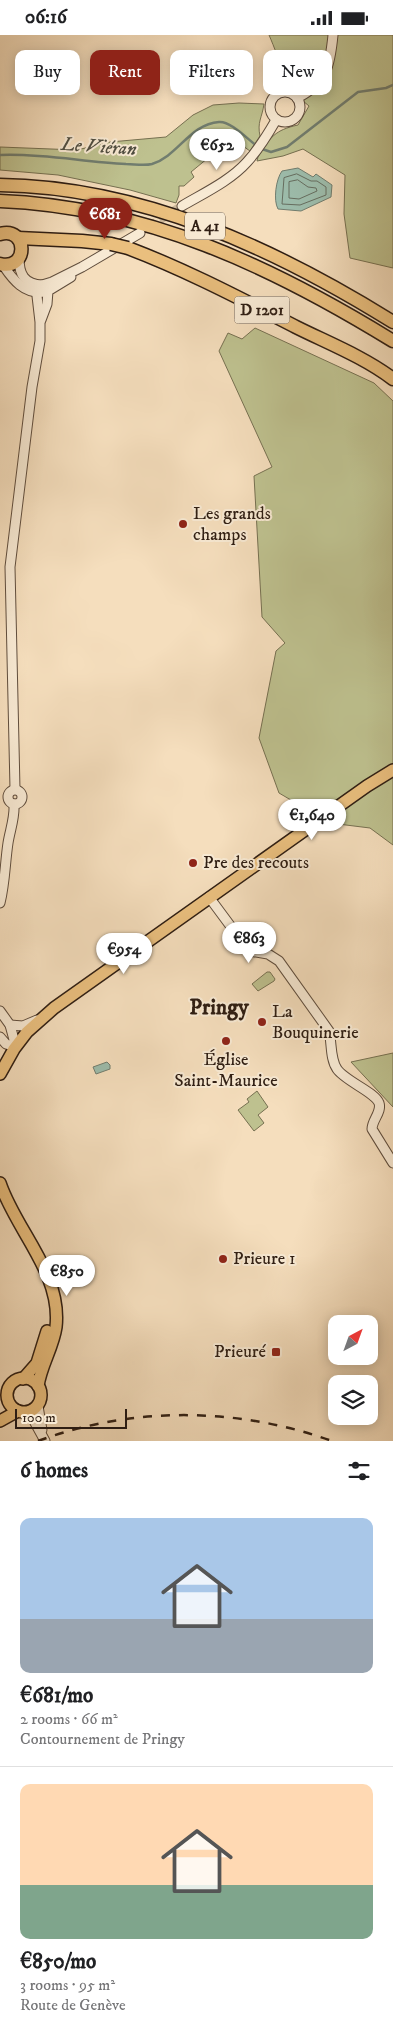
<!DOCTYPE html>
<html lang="en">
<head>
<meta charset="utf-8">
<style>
  :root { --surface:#fff; --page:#f2f2f2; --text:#202124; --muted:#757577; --line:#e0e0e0; --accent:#8f2418 }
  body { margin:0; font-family:"IM FELL DW Pica",serif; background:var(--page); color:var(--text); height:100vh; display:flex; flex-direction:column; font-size:19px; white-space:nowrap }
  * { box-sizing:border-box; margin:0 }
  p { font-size:16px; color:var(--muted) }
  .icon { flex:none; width:28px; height:28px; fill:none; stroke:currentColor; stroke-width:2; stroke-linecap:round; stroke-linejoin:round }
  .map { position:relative; height:1406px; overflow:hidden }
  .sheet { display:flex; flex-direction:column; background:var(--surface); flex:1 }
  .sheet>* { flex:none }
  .guide { position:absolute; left:15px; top:15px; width:364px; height:45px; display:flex; gap:10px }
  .needle { width:32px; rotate:41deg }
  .fabs { position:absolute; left:328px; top:1280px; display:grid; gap:10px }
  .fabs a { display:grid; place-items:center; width:50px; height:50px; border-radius:10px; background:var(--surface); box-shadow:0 2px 12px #0003; font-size:25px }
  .scale { position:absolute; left:15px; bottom:12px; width:112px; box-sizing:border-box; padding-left:5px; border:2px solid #2f1e13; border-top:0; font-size:14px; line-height:18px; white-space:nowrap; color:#2f1e13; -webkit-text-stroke:4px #f8ead4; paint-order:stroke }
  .price { position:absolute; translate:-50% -42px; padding:0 11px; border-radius:18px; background:#fff; color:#222; font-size:16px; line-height:32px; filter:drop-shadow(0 1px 2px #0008) }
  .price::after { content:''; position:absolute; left:50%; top:30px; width:15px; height:11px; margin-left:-8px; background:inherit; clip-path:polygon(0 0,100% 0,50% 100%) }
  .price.active { background:var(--accent); color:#fff }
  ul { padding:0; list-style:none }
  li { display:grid; align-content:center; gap:10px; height:265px; padding:0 20px }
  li+li { border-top:1px solid var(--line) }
  li span { display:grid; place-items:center; height:155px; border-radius:10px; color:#555 }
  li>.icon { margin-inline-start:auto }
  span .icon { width:90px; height:90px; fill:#fffc; stroke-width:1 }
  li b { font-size:21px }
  h2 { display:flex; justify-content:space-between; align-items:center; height:60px; padding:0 20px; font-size:21px }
  .tag { padding:0 18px; border-radius:10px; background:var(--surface); box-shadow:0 2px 12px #0003; font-size:18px; line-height:45px }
  .tag.active { background:var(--accent); color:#fff }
  .status { display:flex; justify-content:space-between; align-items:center; height:35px; padding:0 25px; background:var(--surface); direction:ltr }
  .status svg { height:14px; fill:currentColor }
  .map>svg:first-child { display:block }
</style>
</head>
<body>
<div class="status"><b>06:16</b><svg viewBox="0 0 49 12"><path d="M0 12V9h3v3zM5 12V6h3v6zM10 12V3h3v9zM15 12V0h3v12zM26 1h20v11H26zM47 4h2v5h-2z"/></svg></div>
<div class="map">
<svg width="393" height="1406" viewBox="0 0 393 1406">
  <rect width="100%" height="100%" fill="#f5debd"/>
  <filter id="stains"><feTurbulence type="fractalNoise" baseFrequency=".004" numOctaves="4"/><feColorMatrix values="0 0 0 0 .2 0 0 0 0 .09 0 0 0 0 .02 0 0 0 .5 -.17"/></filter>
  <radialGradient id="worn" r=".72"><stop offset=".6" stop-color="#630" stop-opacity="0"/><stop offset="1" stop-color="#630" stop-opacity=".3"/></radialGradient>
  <!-- green -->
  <g fill="#bec18f" stroke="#767051">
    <path d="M269,0H393V233L350,223L344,179L345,140L303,114L283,121L257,126L258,122C270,102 275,95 298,90L309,71C287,54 280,25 269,0Z"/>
    <path d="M239,68L264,69C262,83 257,87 260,101L250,116L230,102L229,103L241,112L238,116L225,106L207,117L208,123L191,137L194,142L184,151H179V160L176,168L130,155L58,140L0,135V112L77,115L110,107L166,102L193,80L213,70Z"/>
    <path d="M255,293L374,348L393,366V810L370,793L330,788L279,758L259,703L276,616L285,608L262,582L254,441L272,432L219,316L228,298L242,304Z"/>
    <path d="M267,937H270L275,944L274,946L258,956L252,949Z"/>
    <path d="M393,1018V1072L351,1027Z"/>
    <path d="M257,1056L268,1072L258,1080L264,1088L254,1096L238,1075L249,1067L247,1064Z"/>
  </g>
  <!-- water -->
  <g fill="#9dbdac" stroke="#717d6f">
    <path d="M298,133L313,142L316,139L332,150L331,162L301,176L278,174C273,165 276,144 282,136Z"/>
    <path d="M107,1027L110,1030V1034L96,1039L93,1032Z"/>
  </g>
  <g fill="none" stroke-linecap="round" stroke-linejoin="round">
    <!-- shore -->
    <g stroke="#666e60" stroke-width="1">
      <path d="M297,139L311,146H317L326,152V160L300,170L282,169L284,143Z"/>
      <path d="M298,145L308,152L316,153L317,156L299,164L289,163V147Z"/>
    </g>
    <!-- stream -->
    <g stroke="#717d6f" stroke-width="2.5">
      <path d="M262,114L271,117L287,112L358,57L386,53L393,50"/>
      <path d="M0,120C42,118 83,127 126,129C134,129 144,131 152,129C178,121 190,89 219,87C231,86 247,104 257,111"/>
    </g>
    <!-- minor-tunnel -->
    <path stroke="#cdb89b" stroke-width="9" stroke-dasharray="9 4.5" stroke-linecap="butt" d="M148,192L182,171"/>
    <defs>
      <g id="minor">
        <circle cx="285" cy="72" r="15"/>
        <path d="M297,63C327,48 330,31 333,0"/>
        <path d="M182,171C204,158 230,146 247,127C258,115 268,99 276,85"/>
        <path d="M19,223C19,239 24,249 42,250"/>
        <path d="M3,230C13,245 24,259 44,257"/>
        <path d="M41,285L47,269L48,256L71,242"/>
        <path d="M15,754L10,532L32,352L40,306V287L37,261L42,250L52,247L82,232L140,198"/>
        <circle cx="15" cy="762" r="7"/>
        <path d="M209,862L249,916L268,919L279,926L329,996C332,1008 330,1024 337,1034C345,1046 375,1057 379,1068C382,1077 372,1085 372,1094L393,1128"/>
        <path d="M0,868C5,848 5,828 8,808C10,795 15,783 14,769"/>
        <path d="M0,976L10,990L16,1012L6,1009L0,1002"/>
        <path d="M10,990L23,991L37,985"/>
        <path d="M38,1371L42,1395"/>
        <path d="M26,1377L33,1384L45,1406"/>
      </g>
      <g id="major">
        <path d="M0,1039L14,1014L27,997L54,973L367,751L393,735"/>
        <path d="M0,1148C16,1196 62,1238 56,1292C53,1313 41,1330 38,1351"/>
        <circle cx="24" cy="1360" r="17"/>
        <path d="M23,1344L37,1328L47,1296"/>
        <path d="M0,1386L18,1376"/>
      </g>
      <g id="highway">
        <path d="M0,150C142,152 274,213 393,287"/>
        <path d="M0,166C146,172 271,231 393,306"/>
        <path d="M0,199C28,191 29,236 0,229"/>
        <path d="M18,203L82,206L111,209"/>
        <path d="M128,213C186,235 241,264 296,292C328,308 364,322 393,344"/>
      </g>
    </defs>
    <!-- minor casing -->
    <use href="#minor" stroke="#604e3e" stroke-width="11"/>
    <!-- major casing -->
    <use href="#major" stroke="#2f1e13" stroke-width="14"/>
    <!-- highway casing -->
    <use href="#highway" stroke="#2f1e13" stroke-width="15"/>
    <!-- minor -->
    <use href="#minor" stroke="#f8ead4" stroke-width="9"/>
    <!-- major -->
    <use href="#major" stroke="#eabf7e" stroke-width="11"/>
    <!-- highway -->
    <use href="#highway" stroke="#eabf7e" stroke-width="12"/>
    <!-- rail -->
    <path stroke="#2f1e13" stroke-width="2.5" stroke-dasharray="9 9" stroke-linecap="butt" d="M38,1406C132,1371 238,1372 332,1406"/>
    <defs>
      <path id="highway-bridge" d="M111,209L128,213"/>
    </defs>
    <!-- highway-bridge casing -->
    <use href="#highway-bridge" stroke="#2f1e13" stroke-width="15" stroke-linecap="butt"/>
    <!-- highway-bridge -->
    <use href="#highway-bridge" stroke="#eabf7e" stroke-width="12"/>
  </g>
  <!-- markers -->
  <g fill="#8f2418" stroke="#f8ead4" stroke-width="2">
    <circle cx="183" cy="489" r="5"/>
    <circle cx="193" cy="828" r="5"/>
    <circle cx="262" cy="987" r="5"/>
    <circle cx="226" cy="1006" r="5"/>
    <circle cx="223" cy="1224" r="5"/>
    <rect x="271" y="1312" width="10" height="10" rx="2.5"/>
  </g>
  <g text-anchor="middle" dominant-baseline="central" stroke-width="4" stroke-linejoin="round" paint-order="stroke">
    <!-- shield labels -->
    <g fill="#f8ead4" stroke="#6b5b4d" stroke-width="1">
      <rect x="185" y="177.5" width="40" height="27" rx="4"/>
      <rect x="234.5" y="261.5" width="55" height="27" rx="4"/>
    </g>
    <g font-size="16" font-weight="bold" fill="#2f1e13">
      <text x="205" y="191">A 41</text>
      <text x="262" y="275">D 1201</text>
    </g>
    <!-- poi labels -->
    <g font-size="18" fill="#2f1e13" stroke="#f8ead4" text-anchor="start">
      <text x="193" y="479">Les grands<tspan x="193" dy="21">champs</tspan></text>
      <text x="203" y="828">Pre des recouts</text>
      <text x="272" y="977">La<tspan x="272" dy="21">Bouquinerie</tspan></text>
      <text x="226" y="1025" text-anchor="middle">Église<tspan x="226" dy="21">Saint-Maurice</tspan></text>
      <text x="233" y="1224">Prieure 1</text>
      <text x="266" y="1317" text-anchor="end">Prieuré</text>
    </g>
    <!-- water labels -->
    <g font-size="19" font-style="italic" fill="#504e41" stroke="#f8ead4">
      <text transform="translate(99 112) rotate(4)">Le Viéran</text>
    </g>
    <!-- district labels -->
    <g font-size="22" font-weight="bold" fill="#2f1e13" stroke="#f8ead4">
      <text x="219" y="972">Pringy</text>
    </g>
  </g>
  <rect width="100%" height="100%" filter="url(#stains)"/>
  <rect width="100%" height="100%" fill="url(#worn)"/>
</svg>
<div class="fabs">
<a><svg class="needle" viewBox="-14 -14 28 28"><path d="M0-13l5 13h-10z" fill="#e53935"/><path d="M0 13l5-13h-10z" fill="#757577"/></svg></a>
<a><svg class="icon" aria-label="layers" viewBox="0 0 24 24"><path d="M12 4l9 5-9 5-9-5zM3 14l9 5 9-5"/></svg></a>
</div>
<div class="scale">100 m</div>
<b class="price" style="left:217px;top:136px">€652</b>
<b class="price active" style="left:105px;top:205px">€681</b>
<b class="price" style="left:312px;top:806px">€1,640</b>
<b class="price" style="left:249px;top:929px">€863</b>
<b class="price" style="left:124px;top:940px">€954</b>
<b class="price" style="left:67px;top:1262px">€850</b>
<div class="guide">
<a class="tag">Buy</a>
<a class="tag active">Rent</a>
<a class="tag">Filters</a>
<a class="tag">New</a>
</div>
</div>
<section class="sheet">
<h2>6 homes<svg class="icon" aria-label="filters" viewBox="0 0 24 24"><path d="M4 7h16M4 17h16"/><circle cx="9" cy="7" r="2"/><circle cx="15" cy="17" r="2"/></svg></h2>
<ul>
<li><span style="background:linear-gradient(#a9c7e8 65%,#9aa5b1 0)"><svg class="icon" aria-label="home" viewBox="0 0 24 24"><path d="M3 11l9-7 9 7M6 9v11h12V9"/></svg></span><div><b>€681/mo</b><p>2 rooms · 66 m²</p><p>Contournement de Pringy</p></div></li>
<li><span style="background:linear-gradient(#ffd9b3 65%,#7fa58c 0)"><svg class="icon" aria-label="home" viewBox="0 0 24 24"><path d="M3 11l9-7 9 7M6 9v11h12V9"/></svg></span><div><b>€850/mo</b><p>3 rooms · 95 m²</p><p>Route de Genève</p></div></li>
</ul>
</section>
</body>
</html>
